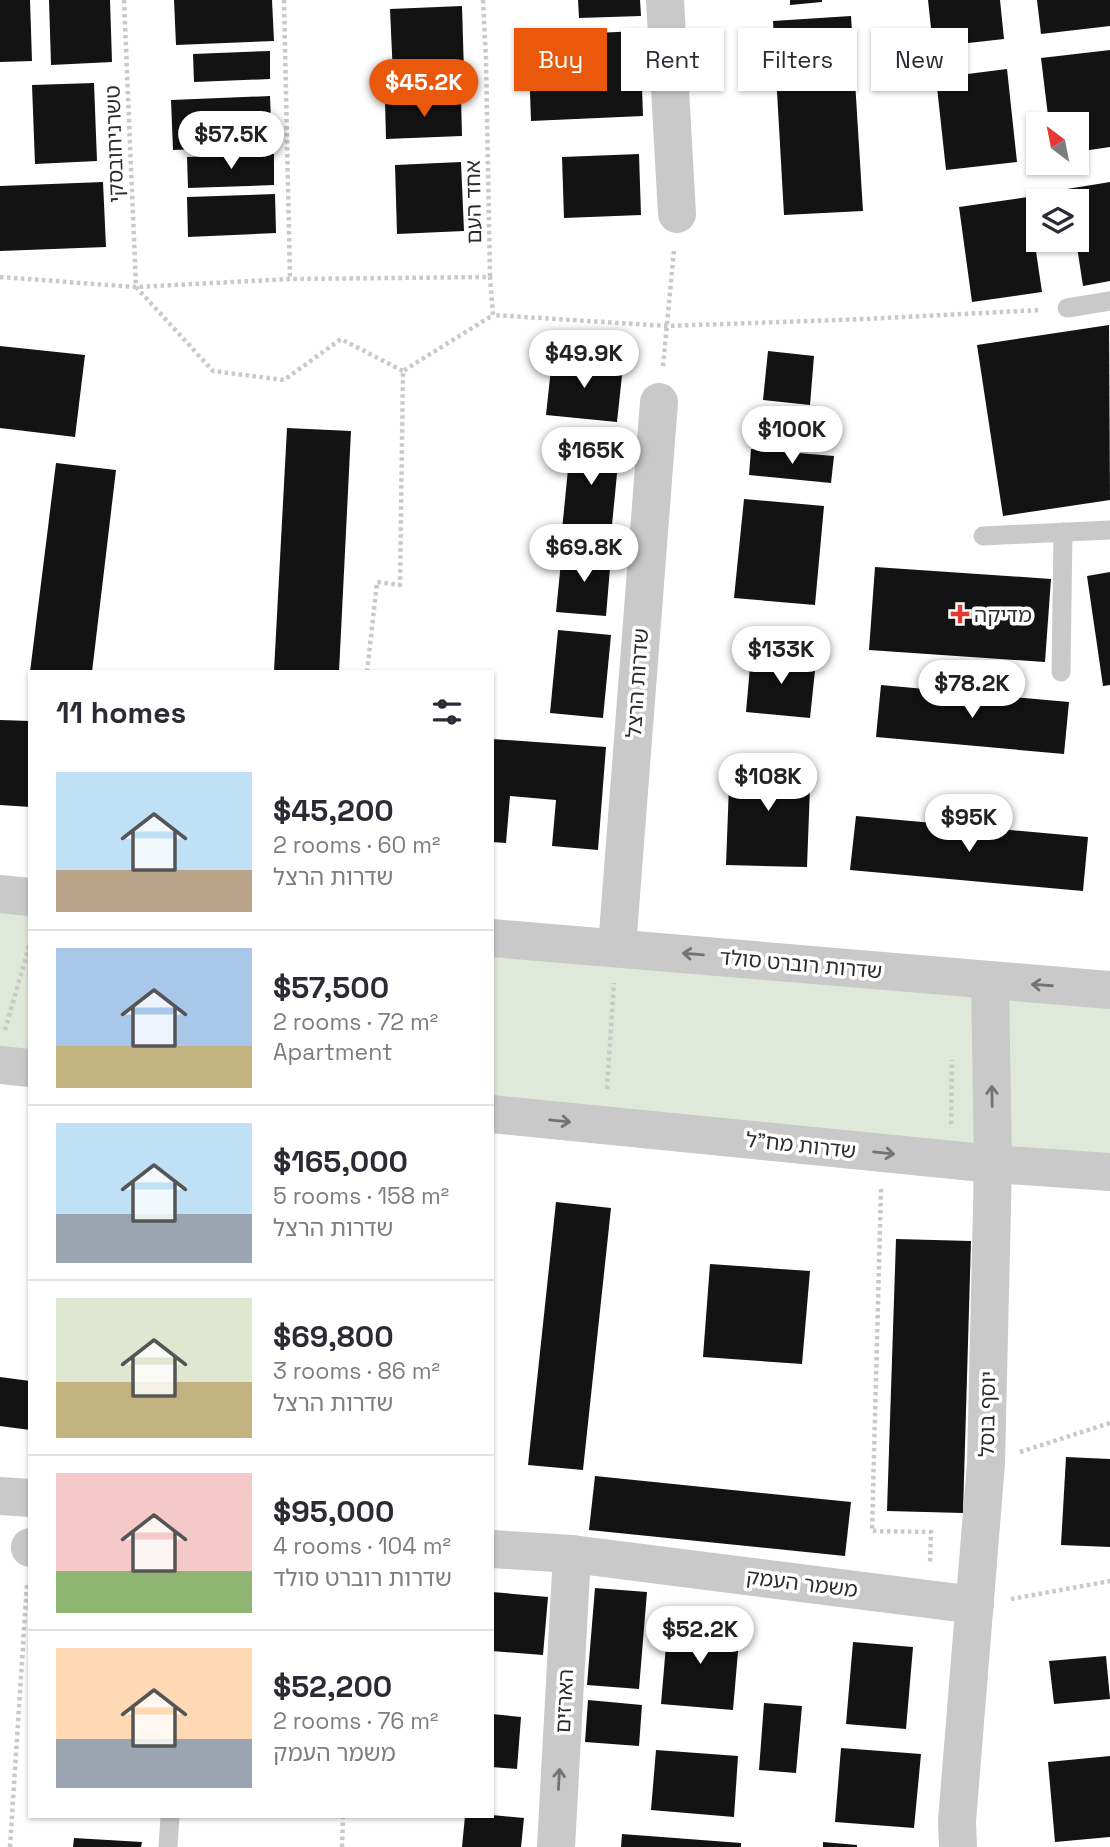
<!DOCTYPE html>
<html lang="en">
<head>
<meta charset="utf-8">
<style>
  :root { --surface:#fff; --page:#f7f7f7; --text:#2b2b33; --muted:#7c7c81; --line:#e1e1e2; --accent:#ea580c }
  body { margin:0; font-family:"Space Grotesk","Noto Sans Hebrew",sans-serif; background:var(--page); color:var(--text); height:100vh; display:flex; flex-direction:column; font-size:26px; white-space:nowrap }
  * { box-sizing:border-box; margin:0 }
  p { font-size:23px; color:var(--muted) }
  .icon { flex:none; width:38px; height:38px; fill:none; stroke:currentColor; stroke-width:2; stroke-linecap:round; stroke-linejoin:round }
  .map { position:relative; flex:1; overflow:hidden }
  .drawer { position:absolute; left:28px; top:670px; width:466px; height:1148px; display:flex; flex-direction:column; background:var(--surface); border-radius:0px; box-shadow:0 2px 5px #0004 }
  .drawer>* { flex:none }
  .banner { position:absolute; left:514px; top:28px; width:490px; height:63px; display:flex; gap:14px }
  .needle { width:46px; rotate:328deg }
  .fabs { position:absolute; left:1026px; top:112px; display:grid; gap:14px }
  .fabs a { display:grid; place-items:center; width:63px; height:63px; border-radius:0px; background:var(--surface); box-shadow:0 2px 5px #0004; font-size:35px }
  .price { position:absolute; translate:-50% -60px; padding:0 16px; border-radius:24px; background:#fff; color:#222; font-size:23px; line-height:46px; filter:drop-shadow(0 2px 4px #0008) }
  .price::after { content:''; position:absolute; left:50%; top:42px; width:21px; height:16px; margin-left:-10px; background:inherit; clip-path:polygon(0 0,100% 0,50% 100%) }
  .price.current { background:var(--accent); color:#fff }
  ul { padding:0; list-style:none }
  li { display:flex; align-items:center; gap:21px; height:175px; padding:0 28px }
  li+li { border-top:2px solid var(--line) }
  li span { display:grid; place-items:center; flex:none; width:196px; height:140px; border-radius:0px; color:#555 }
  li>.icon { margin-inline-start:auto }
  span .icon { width:84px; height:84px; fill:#fffc; stroke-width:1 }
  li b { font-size:30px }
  h2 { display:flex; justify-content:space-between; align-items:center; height:84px; padding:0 28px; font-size:30px }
  .pill { padding:0 24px; border-radius:0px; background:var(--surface); box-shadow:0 2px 5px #0004; font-size:24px; line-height:63px }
  .pill.current { background:var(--accent); color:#fff }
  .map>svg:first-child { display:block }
</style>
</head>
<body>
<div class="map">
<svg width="1110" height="1847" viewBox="0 0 1110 1847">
  <rect width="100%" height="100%" fill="#fff"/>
  <!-- green -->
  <g fill="#e0e9d9">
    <path d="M0,905L30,908V1070L0,1067Z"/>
    <path d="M492,951L978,996L980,1150L492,1109Z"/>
    <path d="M1007,997L1110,1004V1160L1005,1152Z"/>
  </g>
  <!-- building -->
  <g fill="#131313">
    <path d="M0,0H30L32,61L0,62Z"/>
    <path d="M49,0H110L112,62L51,65Z"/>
    <path d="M174,0H272L274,41L176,45Z"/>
    <path d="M578,0H640L641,16L579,18Z"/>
    <path d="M790,0H822V2L790,5Z"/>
    <path d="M928,0H1000L1004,39L933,47Z"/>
    <path d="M1037,0H1110V26L1041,34Z"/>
    <path d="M462,6L464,73L393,76L390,9Z"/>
    <path d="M851,16L863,211L784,215L773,21Z"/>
    <path d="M640,31L643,116L531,121L528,36Z"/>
    <path d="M1110,50V147L1076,152V124H1049L1041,58Z"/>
    <path d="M270,51V79L194,82L193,54Z"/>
    <path d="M1007,69L1017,162L946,170L936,78Z"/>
    <path d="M94,83L97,161L35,164L32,85Z"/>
    <path d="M270,96L272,146L173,150L171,100Z"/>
    <path d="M461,98L462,136L386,139L385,101Z"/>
    <path d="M274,154V185L188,188L187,157Z"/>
    <path d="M639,154L641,215L564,218L562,157Z"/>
    <path d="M461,162L464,231L397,234L395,165Z"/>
    <path d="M103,182L106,247L0,251V186Z"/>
    <path d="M1110,182V281L1083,286L1076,240V201H1069L1067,189Z"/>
    <path d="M275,194L276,233L188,237L187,197Z"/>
    <path d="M1028,197L1042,292L972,302L959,207Z"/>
    <path d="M1109,325L1110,500L1003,516L977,345Z"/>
    <path d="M0,346L85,355L75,437L0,428Z"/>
    <path d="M768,351L814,356L810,405L763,400Z"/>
    <path d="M552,359L623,366L617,422L546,415Z"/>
    <path d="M287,428L351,431L339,672L274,671Z"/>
    <path d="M571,439L620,443L611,535L562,530Z"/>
    <path d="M751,449L834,456L831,483L749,475Z"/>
    <path d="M56,463L116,470L92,672H30Z"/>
    <path d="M744,499L824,506L815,605L734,598Z"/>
    <path d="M562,552L611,556L606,616L556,612Z"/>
    <path d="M875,567L1051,579L1045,662L869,650Z"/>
    <path d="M1110,572V685L1103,686L1087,576Z"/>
    <path d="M558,630L611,635L603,718L550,713Z"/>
    <path d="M751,655L816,661L810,718L746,712Z"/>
    <path d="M881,685L1069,702L1064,754L876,737Z"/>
    <path d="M0,720L30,721V807L0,805Z"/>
    <path d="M492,739L606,747L598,850L552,846L556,800L510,796L506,843L492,842Z"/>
    <path d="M730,759L811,761L807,867L726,865Z"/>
    <path d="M856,816L1088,837L1083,891L850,870Z"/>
    <path d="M556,1202L611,1208L583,1470L528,1465Z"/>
    <path d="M896,1239L971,1241L963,1513L887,1511Z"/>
    <path d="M710,1264L810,1271L802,1364L703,1357Z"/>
    <path d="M0,1377L30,1381V1430L0,1426Z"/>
    <path d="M1066,1457L1110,1459V1547L1061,1545Z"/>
    <path d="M595,1476L851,1502L845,1556L589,1530Z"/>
    <path d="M595,1588L647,1592L639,1689L587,1685Z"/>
    <path d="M492,1592L548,1597L543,1655L492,1651Z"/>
    <path d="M668,1622L740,1628L733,1710L661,1704Z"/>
    <path d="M853,1642L913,1647L906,1729L846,1724Z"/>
    <path d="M1106,1656L1110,1699L1054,1704L1049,1661Z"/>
    <path d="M588,1700L642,1705L639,1746L585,1742Z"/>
    <path d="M764,1703L802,1706L796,1773L759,1770Z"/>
    <path d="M492,1714L521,1717L517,1769L492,1767Z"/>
    <path d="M841,1748L921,1754L914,1828L835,1822Z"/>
    <path d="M656,1750L738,1756L734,1817L651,1810Z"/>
    <path d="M1110,1756V1837L1055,1842L1048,1762Z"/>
    <path d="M492,1815L524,1818L521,1847H462L465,1816Z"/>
    <path d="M622,1834L741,1843V1847H621Z"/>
    <path d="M74,1838L142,1842L141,1847H73Z"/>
    <path d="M823,1842L857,1845V1847H823Z"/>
  </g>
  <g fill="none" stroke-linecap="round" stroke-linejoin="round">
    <!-- path -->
    <g stroke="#c9c9c9" stroke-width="4.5" stroke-dasharray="3.5 3.5" stroke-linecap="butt">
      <path d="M124,0L136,287L213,371L284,380L341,339L403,371"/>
      <path d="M284,0L290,279"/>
      <path d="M483,0L486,59L490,277"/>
      <path d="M0,277L136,287L290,279L490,277L493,315L667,326L865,319L1041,310"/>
      <path d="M663,366L674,250"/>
      <path d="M367,672L377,582L400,585L403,371L493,315"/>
      <path d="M5,1030L30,943"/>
      <path d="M607,1089L614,983"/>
      <path d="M951,1124L952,1060"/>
      <path d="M881,1189L872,1531L931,1532L930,1563"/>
      <path d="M1020,1452L1110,1423"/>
      <path d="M1011,1599L1110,1581"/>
      <path d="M10,1847L27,1583"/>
      <path d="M342,1847L343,1816"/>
    </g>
    <!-- service -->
    <g stroke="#c9c9c9" stroke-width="19">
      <path d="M1067,308L1110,301"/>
      <path d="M983,536L1110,530"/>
      <path d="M1061,672L1063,532"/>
      <path d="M168,1847L170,1816"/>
    </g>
    <!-- minor -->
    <g stroke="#c9c9c9" stroke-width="38">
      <path d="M665,0L677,214"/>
      <path d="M617,947L659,402"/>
      <path d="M0,1496L30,1498"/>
      <path d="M30,1547V1548"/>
      <path d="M492,1549L572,1554L975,1605"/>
      <path d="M556,1847L572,1554"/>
      <path d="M958,1847L957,1821L986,1463L993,1164L990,981"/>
    </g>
    <!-- tertiary -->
    <g stroke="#c9c9c9" stroke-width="38">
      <path d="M0,894L30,897"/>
      <path d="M492,938L1110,990"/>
      <path d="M0,1065L30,1068"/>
      <path d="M492,1114L993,1164L1110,1172"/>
    </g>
  </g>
  <!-- one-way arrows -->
  <defs><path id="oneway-shaft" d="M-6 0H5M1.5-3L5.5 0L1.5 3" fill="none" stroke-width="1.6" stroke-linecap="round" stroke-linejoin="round" transform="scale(1.75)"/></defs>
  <g stroke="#737373">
    <use href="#oneway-shaft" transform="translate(693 954) rotate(-175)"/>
    <use href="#oneway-shaft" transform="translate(1042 985) rotate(-176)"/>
    <use href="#oneway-shaft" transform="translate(992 1096) rotate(-91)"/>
    <use href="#oneway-shaft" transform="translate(560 1121) rotate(6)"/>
    <use href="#oneway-shaft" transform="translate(884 1153) rotate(6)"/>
    <use href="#oneway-shaft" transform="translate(559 1779) rotate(-87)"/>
  </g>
  <!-- markers -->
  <path fill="#dd3a33" stroke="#fff" stroke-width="2.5" d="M956.5 603.5h7v7h7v7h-7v7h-7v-7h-7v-7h7z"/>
  <g text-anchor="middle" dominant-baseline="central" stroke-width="7" stroke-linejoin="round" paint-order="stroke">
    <!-- street labels -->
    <g font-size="21" fill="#2c2c2c" stroke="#fff">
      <text transform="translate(114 144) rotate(-92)">טשרניחובסקי</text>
      <text transform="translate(473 202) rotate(-91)">אחד העם</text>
      <text transform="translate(637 683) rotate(-86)">שדרות הרצל</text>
      <text transform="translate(801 964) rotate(5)">שדרות רוברט סולד</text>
      <text transform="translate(801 1145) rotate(6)">שדרות מח"ל</text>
      <text transform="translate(987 1414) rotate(-89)">יוסף בוסל</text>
      <text transform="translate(802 1583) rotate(7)">משמר העמק</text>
      <text transform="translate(564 1701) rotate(-87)">הארזים</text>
    </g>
    <!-- poi labels -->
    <g font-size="21" fill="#2c2c2c" stroke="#fff" text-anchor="start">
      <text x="974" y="614">מדיקה</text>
    </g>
  </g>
</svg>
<div class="fabs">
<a><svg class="needle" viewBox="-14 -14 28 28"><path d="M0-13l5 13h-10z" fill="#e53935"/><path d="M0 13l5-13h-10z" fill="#7c7c81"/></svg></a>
<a><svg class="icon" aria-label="layers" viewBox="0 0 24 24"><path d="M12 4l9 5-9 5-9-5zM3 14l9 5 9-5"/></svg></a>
</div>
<b class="price current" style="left:424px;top:119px">$45.2K</b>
<b class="price" style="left:231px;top:171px">$57.5K</b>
<b class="price" style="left:584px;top:390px">$49.9K</b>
<b class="price" style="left:792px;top:466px">$100K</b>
<b class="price" style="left:591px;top:487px">$165K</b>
<b class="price" style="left:584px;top:584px">$69.8K</b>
<b class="price" style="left:781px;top:686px">$133K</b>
<b class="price" style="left:972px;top:720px">$78.2K</b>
<b class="price" style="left:768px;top:813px">$108K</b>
<b class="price" style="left:969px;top:854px">$95K</b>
<b class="price" style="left:700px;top:1666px">$52.2K</b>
<div class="banner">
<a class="pill current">Buy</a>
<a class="pill">Rent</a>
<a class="pill">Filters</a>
<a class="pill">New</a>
</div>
<section class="drawer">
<h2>11 homes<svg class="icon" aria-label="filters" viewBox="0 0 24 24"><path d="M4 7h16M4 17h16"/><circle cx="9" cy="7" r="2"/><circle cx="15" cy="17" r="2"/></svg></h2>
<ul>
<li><span style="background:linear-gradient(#bfe0f5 70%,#b9a48a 0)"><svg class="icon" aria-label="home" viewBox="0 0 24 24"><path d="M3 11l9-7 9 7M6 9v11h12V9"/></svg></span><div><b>$45,200</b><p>2 rooms · 60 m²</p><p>שדרות הרצל</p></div></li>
<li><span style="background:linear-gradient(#a9c7e8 70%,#c2b280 0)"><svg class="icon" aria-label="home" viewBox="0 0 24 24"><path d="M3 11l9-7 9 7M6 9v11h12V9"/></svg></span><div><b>$57,500</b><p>2 rooms · 72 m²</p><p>Apartment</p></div></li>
<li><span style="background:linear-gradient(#bfe0f5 65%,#9aa5b1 0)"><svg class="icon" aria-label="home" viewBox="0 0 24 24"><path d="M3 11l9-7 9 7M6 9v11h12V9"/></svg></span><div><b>$165,000</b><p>5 rooms · 158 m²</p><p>שדרות הרצל</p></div></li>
<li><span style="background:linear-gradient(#dfe7d0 60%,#c2b280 0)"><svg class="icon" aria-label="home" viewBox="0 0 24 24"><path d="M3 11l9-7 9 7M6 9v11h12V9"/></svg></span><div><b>$69,800</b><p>3 rooms · 86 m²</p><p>שדרות הרצל</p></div></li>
<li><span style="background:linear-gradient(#f6c9c9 70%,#8fb573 0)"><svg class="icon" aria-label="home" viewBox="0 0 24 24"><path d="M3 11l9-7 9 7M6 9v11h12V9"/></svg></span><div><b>$95,000</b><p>4 rooms · 104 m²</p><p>שדרות רוברט סולד</p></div></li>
<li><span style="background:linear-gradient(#ffd9b3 65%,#9aa5b1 0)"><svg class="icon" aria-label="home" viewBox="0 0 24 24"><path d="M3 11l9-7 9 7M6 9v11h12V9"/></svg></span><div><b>$52,200</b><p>2 rooms · 76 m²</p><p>משמר העמק</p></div></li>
</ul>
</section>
</div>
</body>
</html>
